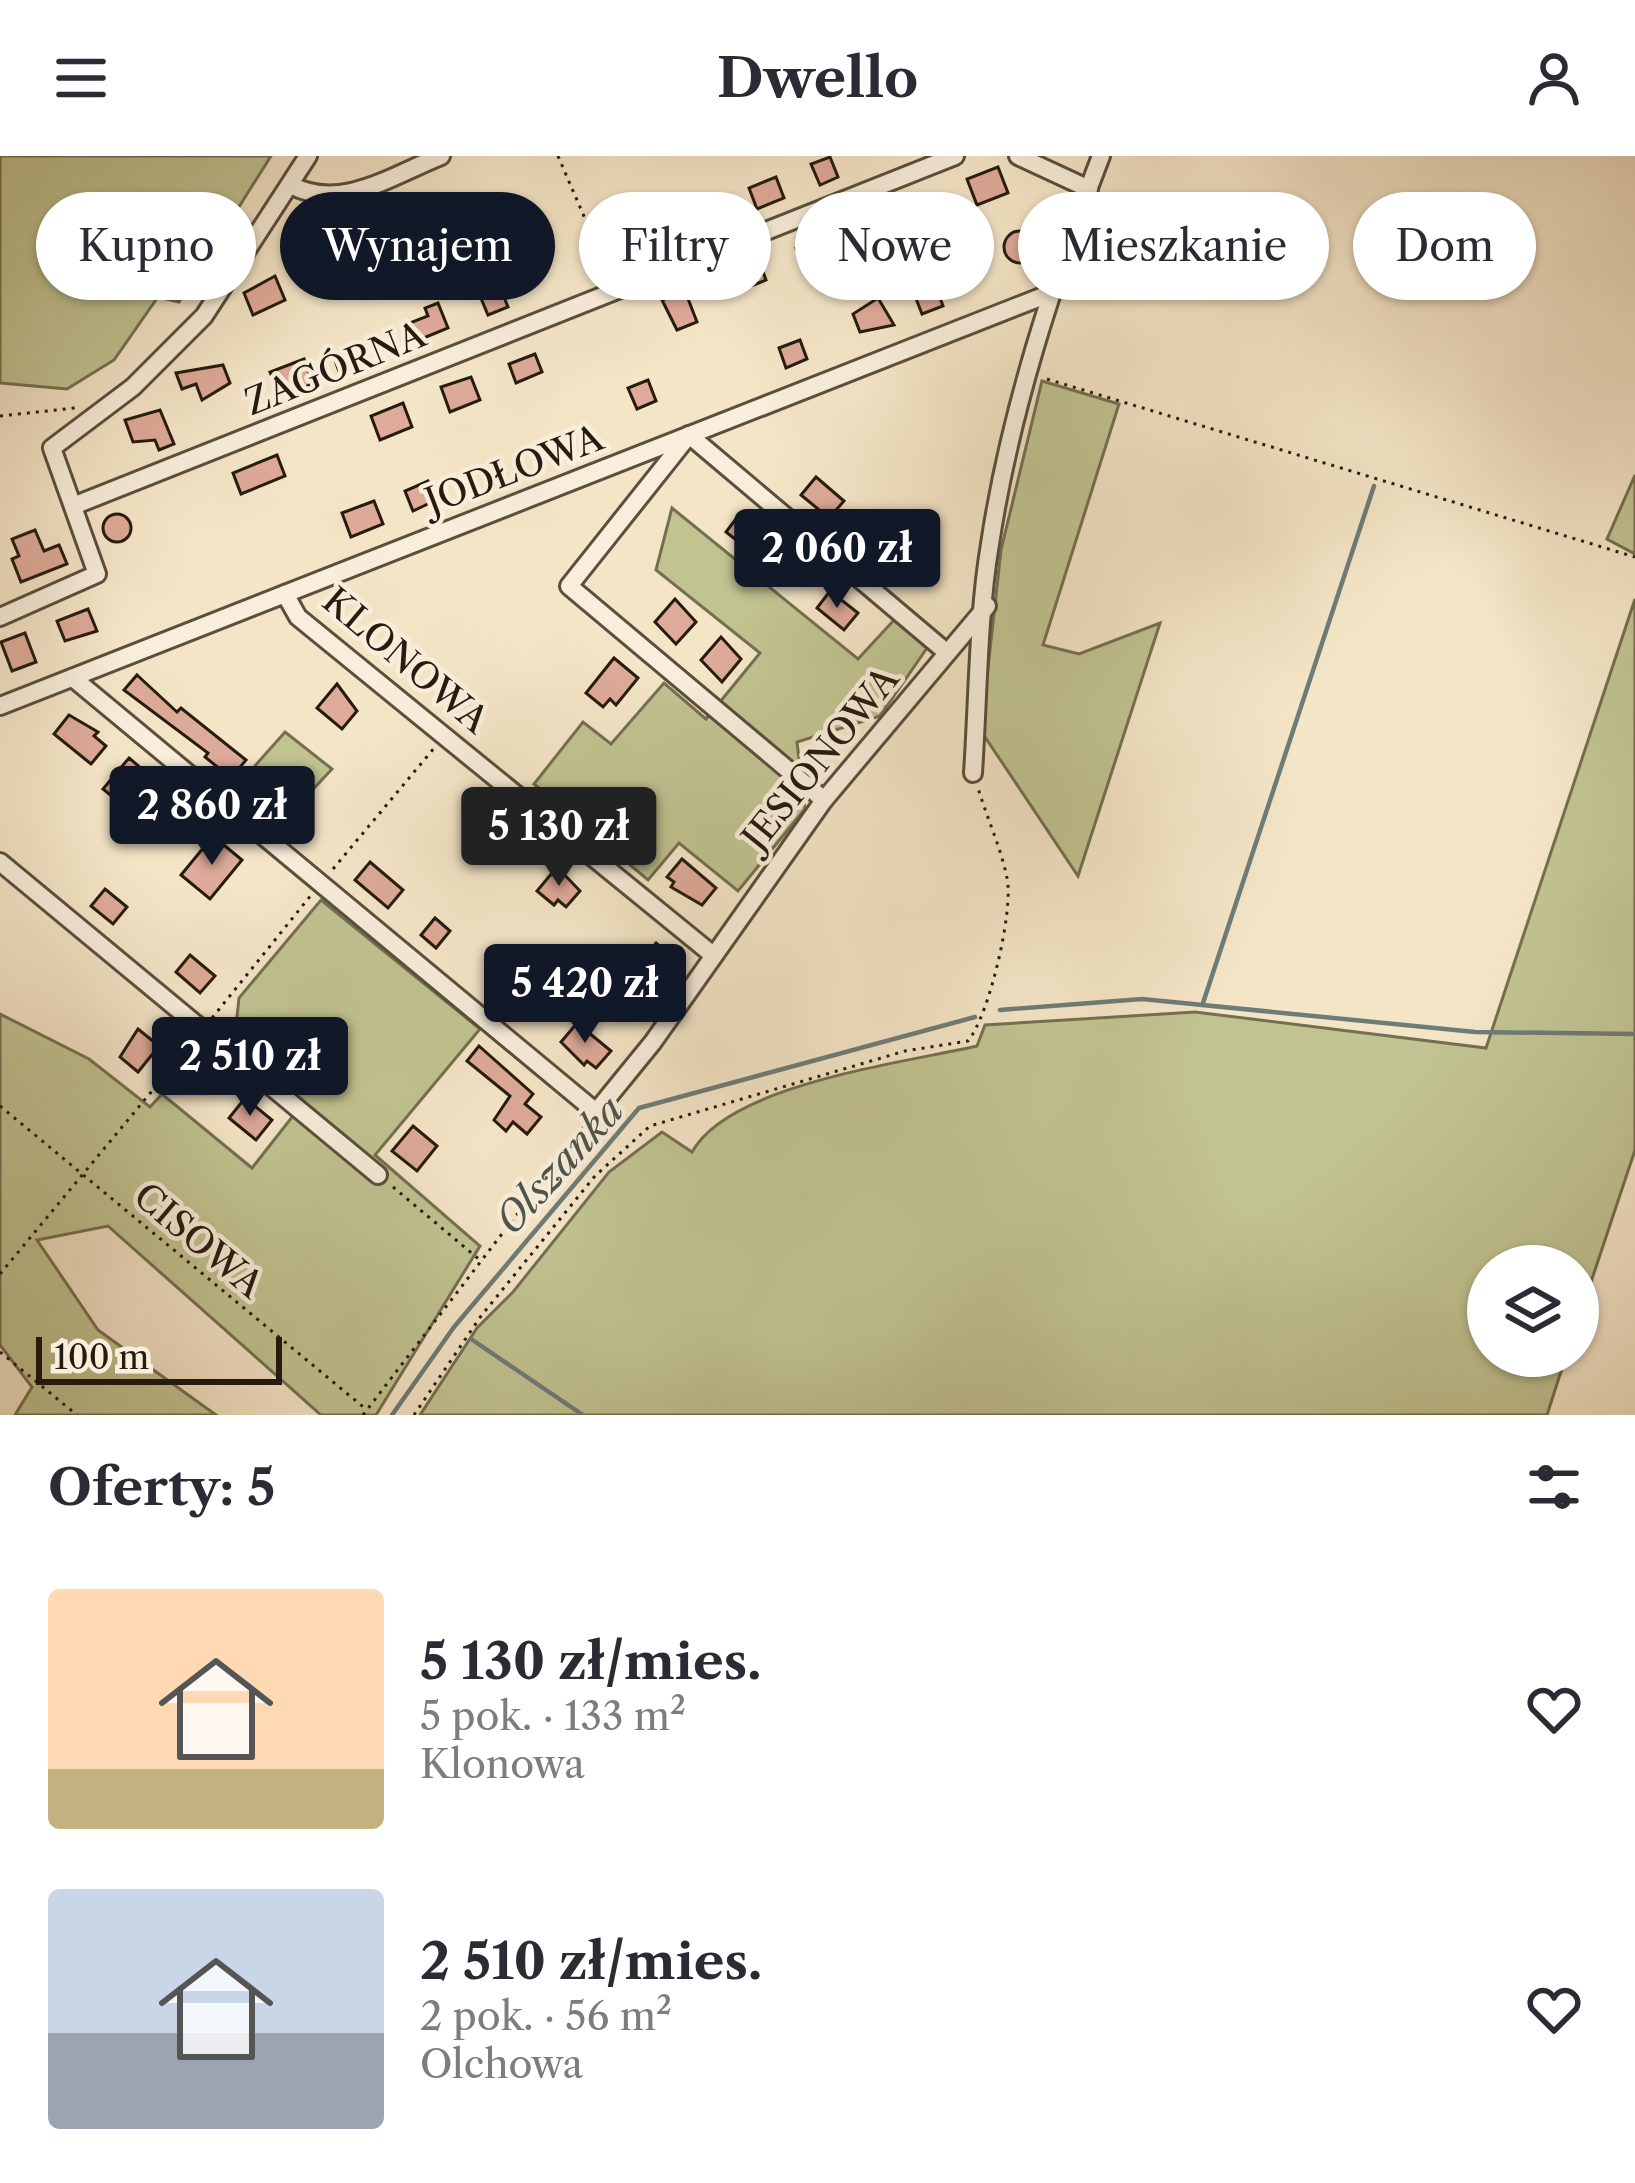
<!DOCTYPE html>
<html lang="pl">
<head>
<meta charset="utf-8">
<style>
  :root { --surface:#fff; --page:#f7f7f7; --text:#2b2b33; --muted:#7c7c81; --accent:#111827 }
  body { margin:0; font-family:"Libre Caslon Text",serif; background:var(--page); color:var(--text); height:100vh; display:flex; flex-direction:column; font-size:45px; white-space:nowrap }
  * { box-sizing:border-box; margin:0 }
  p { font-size:39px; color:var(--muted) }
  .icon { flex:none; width:66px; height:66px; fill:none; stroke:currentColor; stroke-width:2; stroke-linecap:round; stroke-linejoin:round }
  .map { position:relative; height:1259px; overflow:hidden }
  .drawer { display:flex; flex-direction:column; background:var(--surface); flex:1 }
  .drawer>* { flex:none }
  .guide { position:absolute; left:36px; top:36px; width:1563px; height:108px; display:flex; gap:24px }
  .buttons { position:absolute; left:1467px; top:1089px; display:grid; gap:24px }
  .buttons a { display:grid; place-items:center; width:132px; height:132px; border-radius:50%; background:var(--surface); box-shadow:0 3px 9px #0004; font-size:60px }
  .scale { position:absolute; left:36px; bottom:30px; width:246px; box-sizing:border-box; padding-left:12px; border:6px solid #261b0e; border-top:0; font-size:33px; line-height:42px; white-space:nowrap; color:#261b0e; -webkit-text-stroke:9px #f8eedb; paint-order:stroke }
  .price { position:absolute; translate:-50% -102px; padding:0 27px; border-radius:12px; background:var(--accent); color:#fff; font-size:39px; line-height:78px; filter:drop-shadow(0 3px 6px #0008) }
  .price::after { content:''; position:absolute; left:50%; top:72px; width:36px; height:27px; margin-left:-18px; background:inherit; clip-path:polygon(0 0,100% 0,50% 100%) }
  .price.active { background:#222; color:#fff }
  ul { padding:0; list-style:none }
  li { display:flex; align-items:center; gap:36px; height:300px; padding:0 48px }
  li span { display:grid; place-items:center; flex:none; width:336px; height:240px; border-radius:12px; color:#555 }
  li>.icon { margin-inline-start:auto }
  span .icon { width:144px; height:144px; fill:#fffc; stroke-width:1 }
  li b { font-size:51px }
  h2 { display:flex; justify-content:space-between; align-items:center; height:144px; padding:0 48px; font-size:51px }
  .pill { padding:0 42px; border-radius:54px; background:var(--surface); box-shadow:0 3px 9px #0004; font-size:42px; line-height:108px }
  .pill.active { background:var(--accent); color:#fff }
  header { display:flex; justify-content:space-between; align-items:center; height:156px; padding:0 48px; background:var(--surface); font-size:54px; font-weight:800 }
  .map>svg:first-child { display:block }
</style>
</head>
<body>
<header><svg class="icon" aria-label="menu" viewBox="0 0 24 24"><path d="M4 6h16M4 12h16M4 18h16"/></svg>Dwello<svg class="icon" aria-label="person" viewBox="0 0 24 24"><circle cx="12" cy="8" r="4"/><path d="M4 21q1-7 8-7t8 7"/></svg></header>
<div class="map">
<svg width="1635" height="1259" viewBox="0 0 1635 1259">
  <rect width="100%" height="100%" fill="#f4e5c7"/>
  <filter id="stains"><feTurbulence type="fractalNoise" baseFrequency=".00167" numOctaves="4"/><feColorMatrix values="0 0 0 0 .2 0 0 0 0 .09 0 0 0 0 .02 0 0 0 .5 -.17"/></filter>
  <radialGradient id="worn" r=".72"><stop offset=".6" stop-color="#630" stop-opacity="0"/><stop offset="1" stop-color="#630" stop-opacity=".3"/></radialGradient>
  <!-- green -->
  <g fill="#c1c391" stroke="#746f50" stroke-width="3">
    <path d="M0,0H271L179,146L158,141L114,204L67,233L0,227Z"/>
    <path d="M1042,225L1119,248L1043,489L1079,498L1160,467L1078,720L981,575L1001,394Z"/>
    <path d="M1635,319V398L1607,383Z"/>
    <path d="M672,352L858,503L894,464L927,492L880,560L797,586L805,653L738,735L679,687L648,724L534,628L583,566L611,588L664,527L706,563L760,497L656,414Z"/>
    <path d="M1635,443V994L1578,1165V1110H1488V1200H1566L1547,1259H420L477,1172L513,1136L609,1016L662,976L692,996C730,928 903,907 977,890L985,869L1195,856L1486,892Z"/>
    <path d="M285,576L332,613L277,672L230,638Z"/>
    <path d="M321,744L480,873L375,999L480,1090L376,1259H321L108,1070L37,1084L98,1174L216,1259H15L32,1231L0,1189V858L89,903L150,951L162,938L252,1012L304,946L234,888L239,842Z"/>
  </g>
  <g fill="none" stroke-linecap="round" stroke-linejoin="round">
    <!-- stream -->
    <g stroke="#6e7c77" stroke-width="4.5">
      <path d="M1203,847L1374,330"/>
      <path d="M1000,854L1142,843L1475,876L1635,878"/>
      <path d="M471,1183L583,1259"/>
      <path d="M392,1259L454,1171L639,952L975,861"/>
    </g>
  </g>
  <!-- building -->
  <g fill="#deaa99" stroke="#261b0e" stroke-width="3">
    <path d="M830,1L838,21L820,29L811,8Z"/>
    <path d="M998,11L1008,37L977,49L967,23Z"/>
    <path d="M776,21L784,42L757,53L749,32Z"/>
    <path d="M724,45L731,63L705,74L698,56Z"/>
    <path d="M914,46L925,72L888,78L881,60Z"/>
    <path d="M836,75L844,97L803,112L796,92Z"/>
    <circle cx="1020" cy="91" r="16"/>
    <path d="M300,76L304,87L318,81L321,89L346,80L350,90L322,101L326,108L307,116L302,105L294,108L284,82Z"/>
    <path d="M759,105L766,124L743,133L736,115Z"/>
    <path d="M275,120L285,144L253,159L244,137Z"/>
    <path d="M933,123L943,150L922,158L912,132Z"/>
    <path d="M498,127L508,151L488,159L478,135Z"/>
    <path d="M685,135L697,166L677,174L662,144Z"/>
    <path d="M878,142L894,169L860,176L853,158Z"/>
    <path d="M438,147L448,172L414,186L407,168L428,160L425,152Z"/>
    <path d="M800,184L807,203L786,212L779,192Z"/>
    <path d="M355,190L363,209L340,218L333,199Z"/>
    <path d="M535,198L542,216L516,227L509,208Z"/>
    <path d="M304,203L313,228L280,240L270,216Z"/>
    <path d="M223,209L230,227L202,244L196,228L182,233L176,217Z"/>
    <path d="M471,221L480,244L450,256L441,231Z"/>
    <path d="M648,224L656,245L637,253L628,232Z"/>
    <path d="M403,247L412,271L380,284L371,260Z"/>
    <path d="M160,254L174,288L159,294L155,284L133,286L125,264Z"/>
    <path d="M277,299L285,320L241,338L233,317Z"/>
    <path d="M816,321L844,345L829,362L801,339Z"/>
    <path d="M428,325L436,344L413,355L405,335Z"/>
    <path d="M374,345L383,368L351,381L342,357Z"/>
    <circle cx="117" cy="372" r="14"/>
    <path d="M739,359L767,382L754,398L726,376Z"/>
    <path d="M35,374L44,395L59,389L67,408L21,426L12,403L19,400L12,383Z"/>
    <path d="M830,435L858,457L844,474L817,452Z"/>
    <path d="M675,443L696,466L676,488L655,466Z"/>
    <path d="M88,453L97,475L65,485L57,465Z"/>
    <path d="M25,477L36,506L12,515L1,486Z"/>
    <path d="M721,481L741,503L722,526L701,504Z"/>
    <path d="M614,502L638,522L616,549L610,543L603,551L586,537Z"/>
    <path d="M137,519L177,556L181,552L246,604L231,622L205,601L208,597L124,534Z"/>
    <path d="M337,528L357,555L342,573L317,552Z"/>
    <path d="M69,559L98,576L94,580L106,590L91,608L54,578Z"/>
    <path d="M129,602L142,613L136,619L167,644L172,638L198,659L183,678L141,642L136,648L120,635L114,642L103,633Z"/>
    <path d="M213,680L242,704L210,743L181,719Z"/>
    <path d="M682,703L716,732L702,749L671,731L674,726L667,721Z"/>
    <path d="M370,706L403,734L388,752L355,724Z"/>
    <path d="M557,711L580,735L566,751L558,744L554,749L537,735Z"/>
    <path d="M105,733L127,751L113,768L91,750Z"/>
    <path d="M435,762L450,775L436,792L421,779Z"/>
    <path d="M656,787L675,803L662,818L643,802Z"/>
    <path d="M190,799L215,820L200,837L176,816Z"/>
    <path d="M577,867L611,895L596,912L587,905L584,909L561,886Z"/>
    <path d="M138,873L159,890L138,916L120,901Z"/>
    <path d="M479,890L533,938L525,948L541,961L527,978L513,966L506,975L494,964L510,940L467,905Z"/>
    <path d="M245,942L272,964L256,984L229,962Z"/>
    <path d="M413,970L437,990L417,1015L392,995Z"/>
  </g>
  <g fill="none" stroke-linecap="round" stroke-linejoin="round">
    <defs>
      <g id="minor">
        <path d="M1018,0L1089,33"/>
        <path d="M291,29C340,56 393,19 441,0"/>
        <path d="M73,350L955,0"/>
        <path d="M285,438L298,461L713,799"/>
        <path d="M0,461L97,418L52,292L133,231L204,160L308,0"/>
        <path d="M73,522L596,956L653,886L824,644L987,450"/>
        <path d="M0,550L1051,137"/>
        <path d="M973,617C978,543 978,459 990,388C1010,255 1053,125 1101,0"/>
        <path d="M824,644L569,430L689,279L945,495"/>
        <path d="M0,706L378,1019"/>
      </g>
    </defs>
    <!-- minor casing -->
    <use href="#minor" stroke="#5a4e3c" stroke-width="22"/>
    <!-- path -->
    <g stroke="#261b0e" stroke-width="3" stroke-dasharray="3 6" stroke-linecap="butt">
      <path d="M558,0L586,65L602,121"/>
      <path d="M1047,223L1635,401"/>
      <path d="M0,260L75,252"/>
      <path d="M333,713L435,591"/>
      <path d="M212,862L312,738"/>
      <path d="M0,950L367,1254"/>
      <path d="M393,1031L481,1105"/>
      <path d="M0,1118L191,888"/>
      <path d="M0,1196L77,1259"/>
      <path d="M363,1259L587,967"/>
      <path d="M414,1259L481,1160L595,1020L650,970L905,895L968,885C989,860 1014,754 1007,722C1001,692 987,662 978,632"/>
    </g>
    <!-- minor -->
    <use href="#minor" stroke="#f8eedb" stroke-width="16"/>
  </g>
  <g text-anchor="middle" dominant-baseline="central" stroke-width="9" stroke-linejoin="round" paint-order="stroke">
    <!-- street labels -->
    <g font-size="36" fill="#261b0e" stroke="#f8eedb">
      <text transform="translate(335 212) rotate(-22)">ZAGÓRNA</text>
      <text transform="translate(514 313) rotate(-21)">JODŁOWA</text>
      <text transform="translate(406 504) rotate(40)">KLONOWA</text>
      <text transform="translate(820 602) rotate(-51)">JESIONOWA</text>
      <text transform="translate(199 1084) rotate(40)">CISOWA</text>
    </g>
    <!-- water labels -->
    <g font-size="39" font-style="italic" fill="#50544b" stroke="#f8eedb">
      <text transform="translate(559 1009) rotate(-48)">Olszanka</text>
    </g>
  </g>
  <rect width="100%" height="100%" filter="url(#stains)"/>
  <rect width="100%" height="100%" fill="url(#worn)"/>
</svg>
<div class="buttons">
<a><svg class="icon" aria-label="layers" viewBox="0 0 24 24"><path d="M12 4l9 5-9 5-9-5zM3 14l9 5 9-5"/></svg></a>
</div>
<div class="scale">100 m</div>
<b class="price" style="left:837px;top:455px">2 060 zł</b>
<b class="price" style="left:212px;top:712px">2 860 zł</b>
<b class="price active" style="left:559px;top:733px">5 130 zł</b>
<b class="price" style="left:585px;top:890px">5 420 zł</b>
<b class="price" style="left:250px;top:963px">2 510 zł</b>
<div class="guide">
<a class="pill">Kupno</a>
<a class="pill active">Wynajem</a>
<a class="pill">Filtry</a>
<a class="pill">Nowe</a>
<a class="pill">Mieszkanie</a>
<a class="pill">Dom</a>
</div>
</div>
<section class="drawer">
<h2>Oferty: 5<svg class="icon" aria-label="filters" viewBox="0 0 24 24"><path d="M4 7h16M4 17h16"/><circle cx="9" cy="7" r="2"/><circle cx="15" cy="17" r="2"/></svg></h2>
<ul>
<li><span style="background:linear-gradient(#ffd9b3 75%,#c2b280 0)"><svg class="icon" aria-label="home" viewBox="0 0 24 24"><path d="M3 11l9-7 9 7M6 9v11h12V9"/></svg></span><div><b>5 130 zł/mies.</b><p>5 pok. · 133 m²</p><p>Klonowa</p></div><svg class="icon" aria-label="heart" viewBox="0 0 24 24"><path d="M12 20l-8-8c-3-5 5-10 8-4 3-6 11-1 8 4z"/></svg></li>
<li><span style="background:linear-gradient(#c9d6e8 60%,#9aa5b1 0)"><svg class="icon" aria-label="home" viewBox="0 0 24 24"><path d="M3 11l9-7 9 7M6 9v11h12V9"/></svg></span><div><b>2 510 zł/mies.</b><p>2 pok. · 56 m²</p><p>Olchowa</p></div><svg class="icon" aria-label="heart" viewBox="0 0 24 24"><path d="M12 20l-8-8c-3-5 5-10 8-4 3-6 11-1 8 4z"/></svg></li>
</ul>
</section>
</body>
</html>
